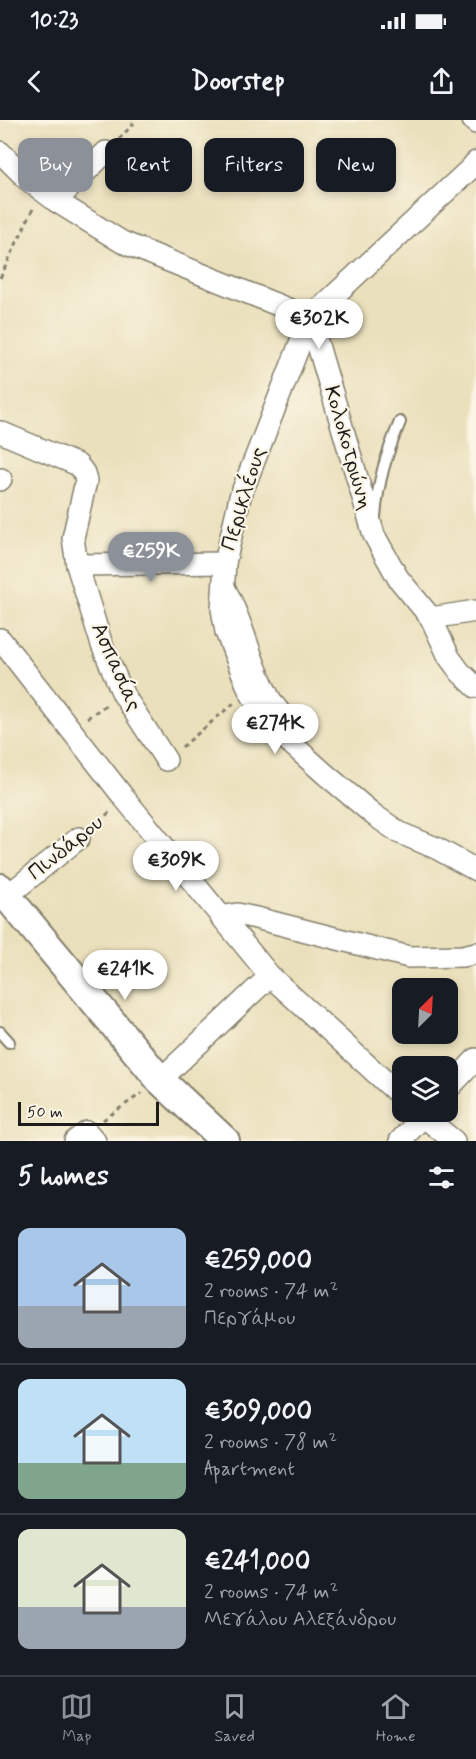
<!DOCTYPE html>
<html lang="en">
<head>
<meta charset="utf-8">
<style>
  :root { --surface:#171b24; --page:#20242c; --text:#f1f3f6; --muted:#9ea1a6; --line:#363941; --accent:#8c9099 }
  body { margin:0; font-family:Mynerve,sans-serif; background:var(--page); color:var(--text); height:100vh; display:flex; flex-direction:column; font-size:22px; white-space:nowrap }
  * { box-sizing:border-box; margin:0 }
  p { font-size:20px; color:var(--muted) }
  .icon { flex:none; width:33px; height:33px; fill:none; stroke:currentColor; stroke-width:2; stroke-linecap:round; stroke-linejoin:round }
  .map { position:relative; height:1021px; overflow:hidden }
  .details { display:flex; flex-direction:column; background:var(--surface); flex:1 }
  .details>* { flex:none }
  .banner { position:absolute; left:18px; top:18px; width:441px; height:54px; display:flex; gap:12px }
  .needle { width:39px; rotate:24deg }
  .fabs { position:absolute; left:392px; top:858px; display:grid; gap:12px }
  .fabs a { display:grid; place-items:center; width:66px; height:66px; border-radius:12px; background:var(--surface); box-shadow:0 3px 9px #0003; font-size:30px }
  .scale { position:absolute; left:18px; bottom:15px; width:141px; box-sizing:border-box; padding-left:6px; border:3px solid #1c1c1c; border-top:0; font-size:16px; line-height:21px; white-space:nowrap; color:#1c1c1c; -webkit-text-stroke:4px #fcf5e5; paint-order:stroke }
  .price { position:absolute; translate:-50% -51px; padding:0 14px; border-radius:21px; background:#fff; color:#222; font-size:20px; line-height:39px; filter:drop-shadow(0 2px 3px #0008) }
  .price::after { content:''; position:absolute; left:50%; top:36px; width:18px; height:14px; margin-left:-9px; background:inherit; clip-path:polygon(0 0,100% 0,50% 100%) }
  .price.selected { background:var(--accent); color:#fff }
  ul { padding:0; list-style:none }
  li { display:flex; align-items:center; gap:18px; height:150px; padding:0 18px }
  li+li { border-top:2px solid var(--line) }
  li span { display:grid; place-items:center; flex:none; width:168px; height:120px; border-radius:12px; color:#555 }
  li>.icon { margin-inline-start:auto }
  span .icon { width:72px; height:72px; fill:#fffc; stroke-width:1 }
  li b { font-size:26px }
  h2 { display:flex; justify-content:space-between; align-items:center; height:72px; padding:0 18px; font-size:26px }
  .tag { padding:0 21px; border-radius:12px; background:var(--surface); box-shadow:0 3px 9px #0003; font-size:21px; line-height:54px }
  .tag.selected { background:var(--accent); color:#fff }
  .status { display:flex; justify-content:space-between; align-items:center; height:42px; padding:0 30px; background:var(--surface); direction:ltr }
  .status svg { height:16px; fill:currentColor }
  header { display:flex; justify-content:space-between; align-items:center; height:78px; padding:0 18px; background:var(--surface); font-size:27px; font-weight:800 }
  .tabs { display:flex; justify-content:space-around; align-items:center; height:84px; border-top:2px solid var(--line); background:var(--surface); font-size:16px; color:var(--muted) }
  .tabs a { display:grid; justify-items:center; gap:3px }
  .tabs .selected { color:var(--accent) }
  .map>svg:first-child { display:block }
</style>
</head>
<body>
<div class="status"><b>10:23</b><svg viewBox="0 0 49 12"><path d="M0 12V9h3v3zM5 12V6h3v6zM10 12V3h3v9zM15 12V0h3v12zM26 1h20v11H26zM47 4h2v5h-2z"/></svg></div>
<header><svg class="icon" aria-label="back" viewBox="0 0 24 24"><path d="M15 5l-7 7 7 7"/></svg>Doorstep<svg class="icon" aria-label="share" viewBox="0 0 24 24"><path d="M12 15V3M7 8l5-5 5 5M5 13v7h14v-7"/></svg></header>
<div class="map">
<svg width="476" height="1021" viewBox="0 0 476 1021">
  <rect width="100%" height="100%" fill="#fcf5e5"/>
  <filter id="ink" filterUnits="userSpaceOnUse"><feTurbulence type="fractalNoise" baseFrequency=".0167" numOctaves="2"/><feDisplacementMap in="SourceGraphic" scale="12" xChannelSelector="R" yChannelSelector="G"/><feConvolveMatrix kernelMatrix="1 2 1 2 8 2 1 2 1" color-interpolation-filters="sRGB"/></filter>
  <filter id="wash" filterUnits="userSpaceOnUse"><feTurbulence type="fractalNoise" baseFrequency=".008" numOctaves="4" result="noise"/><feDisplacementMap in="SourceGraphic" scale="24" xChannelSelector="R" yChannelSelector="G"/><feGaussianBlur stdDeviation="1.35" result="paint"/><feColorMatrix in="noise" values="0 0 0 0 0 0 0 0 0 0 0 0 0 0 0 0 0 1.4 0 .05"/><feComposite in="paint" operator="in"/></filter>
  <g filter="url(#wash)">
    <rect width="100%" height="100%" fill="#eae0bc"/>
  </g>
  <g filter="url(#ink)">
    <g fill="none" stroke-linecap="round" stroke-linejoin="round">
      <defs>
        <g id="lane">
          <path d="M375,397C378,361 386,335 400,302"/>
          <path d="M0,912L9,922"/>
        </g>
        <g id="street">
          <path d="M473,0L476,3"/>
          <path d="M0,32L28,60L56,81L122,122L310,198L374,415L398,458L431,498L449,537L460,552L476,567"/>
          <path d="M476,42L470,49L310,198L240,377L225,443L222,489L226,512L249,570L263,594L276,610L325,654L374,695L400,713L436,728L476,750"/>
          <path d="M56,81L106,32"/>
          <path d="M0,312L78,345L84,353L86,361L73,418L77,445L102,525L123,574L166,640"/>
          <path d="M0,360L1,359"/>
          <path d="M77,445L225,443"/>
          <path d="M225,469C244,503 250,543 269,577C276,590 288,602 299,613"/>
          <path d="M431,498L476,491"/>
          <path d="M0,519L125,679L270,856L402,977"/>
          <path d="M7,776L79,718"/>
          <path d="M221,797L237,794L256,798L409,837L463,836L476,833"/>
          <path d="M160,960L270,856"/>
          <path d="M447,970L476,939"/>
          <path d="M418,992L454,1021"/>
          <path d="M75,1021L87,1012L95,1021"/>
          <path d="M400,1021L427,992"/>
        </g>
        <path id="secondary" d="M0,768L160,960L225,1021"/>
      </defs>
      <!-- lane casing -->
      <use href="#lane" stroke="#837e6c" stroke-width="14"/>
      <!-- street casing -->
      <use href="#street" stroke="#837e6c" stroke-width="24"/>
      <!-- secondary casing -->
      <use href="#secondary" stroke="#837e6c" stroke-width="32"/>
      <!-- path -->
      <g stroke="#837e6c" stroke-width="3" stroke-dasharray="4.5 4.5" stroke-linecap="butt">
        <path d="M119,19L134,3"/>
        <path d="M0,158L33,89"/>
        <path d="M87,598L106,585"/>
        <path d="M182,627L234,583"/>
        <path d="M92,707L110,692"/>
        <path d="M103,1000L142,973"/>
      </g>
      <!-- lane -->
      <use href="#lane" stroke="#fff" stroke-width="10"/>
      <!-- street -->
      <use href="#street" stroke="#fff" stroke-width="21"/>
      <!-- secondary -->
      <use href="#secondary" stroke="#fff" stroke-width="28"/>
    </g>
  </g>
  <g text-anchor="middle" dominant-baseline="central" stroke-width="4.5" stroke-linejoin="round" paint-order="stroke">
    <!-- street labels -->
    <g font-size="22" fill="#1c1c1c" stroke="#fcf5e5">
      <text transform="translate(348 328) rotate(74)">Κολοκοτρώνη</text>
      <text transform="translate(244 379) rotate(-73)">Περικλέους</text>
      <text transform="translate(116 547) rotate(66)">Ασπασίας</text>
      <text transform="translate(66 728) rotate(-39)">Πινδάρου</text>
    </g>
  </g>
</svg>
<div class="fabs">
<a><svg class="needle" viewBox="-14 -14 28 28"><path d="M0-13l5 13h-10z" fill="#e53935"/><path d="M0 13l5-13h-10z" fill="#9ea1a6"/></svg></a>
<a><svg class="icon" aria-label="layers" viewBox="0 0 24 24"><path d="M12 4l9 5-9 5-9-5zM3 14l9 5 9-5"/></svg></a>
</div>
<div class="scale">50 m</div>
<b class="price" style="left:319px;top:230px">€302K</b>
<b class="price selected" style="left:151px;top:463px">€259K</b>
<b class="price" style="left:275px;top:635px">€274K</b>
<b class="price" style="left:176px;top:772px">€309K</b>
<b class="price" style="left:125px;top:881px">€241K</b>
<div class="banner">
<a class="tag selected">Buy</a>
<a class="tag">Rent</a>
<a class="tag">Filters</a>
<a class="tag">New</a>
</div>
</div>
<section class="details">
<h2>5 homes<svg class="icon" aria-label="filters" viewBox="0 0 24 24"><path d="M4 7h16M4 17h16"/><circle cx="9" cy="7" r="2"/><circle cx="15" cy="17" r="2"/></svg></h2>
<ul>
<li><span style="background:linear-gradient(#a9c7e8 65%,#9aa5b1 0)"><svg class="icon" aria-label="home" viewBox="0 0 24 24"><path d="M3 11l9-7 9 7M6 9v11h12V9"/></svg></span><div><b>€259,000</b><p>2 rooms · 74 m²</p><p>Περγάμου</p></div></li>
<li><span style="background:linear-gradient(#bfe0f5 70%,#7fa58c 0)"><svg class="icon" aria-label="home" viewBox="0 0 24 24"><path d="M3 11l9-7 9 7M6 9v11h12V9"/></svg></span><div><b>€309,000</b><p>2 rooms · 78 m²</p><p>Apartment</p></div></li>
<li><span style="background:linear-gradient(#dfe7d0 65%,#9aa5b1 0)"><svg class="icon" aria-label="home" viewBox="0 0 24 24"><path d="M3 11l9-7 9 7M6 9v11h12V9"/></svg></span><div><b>€241,000</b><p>2 rooms · 74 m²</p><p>Μεγάλου Αλεξάνδρου</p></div></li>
</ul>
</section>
<nav class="tabs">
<a class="selected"><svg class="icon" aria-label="map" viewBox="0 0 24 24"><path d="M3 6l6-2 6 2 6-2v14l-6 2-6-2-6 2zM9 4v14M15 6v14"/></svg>Map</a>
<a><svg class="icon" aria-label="saved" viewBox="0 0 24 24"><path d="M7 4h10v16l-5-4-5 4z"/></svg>Saved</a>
<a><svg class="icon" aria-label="home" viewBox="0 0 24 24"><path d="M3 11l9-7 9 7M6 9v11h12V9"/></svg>Home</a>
</nav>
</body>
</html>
